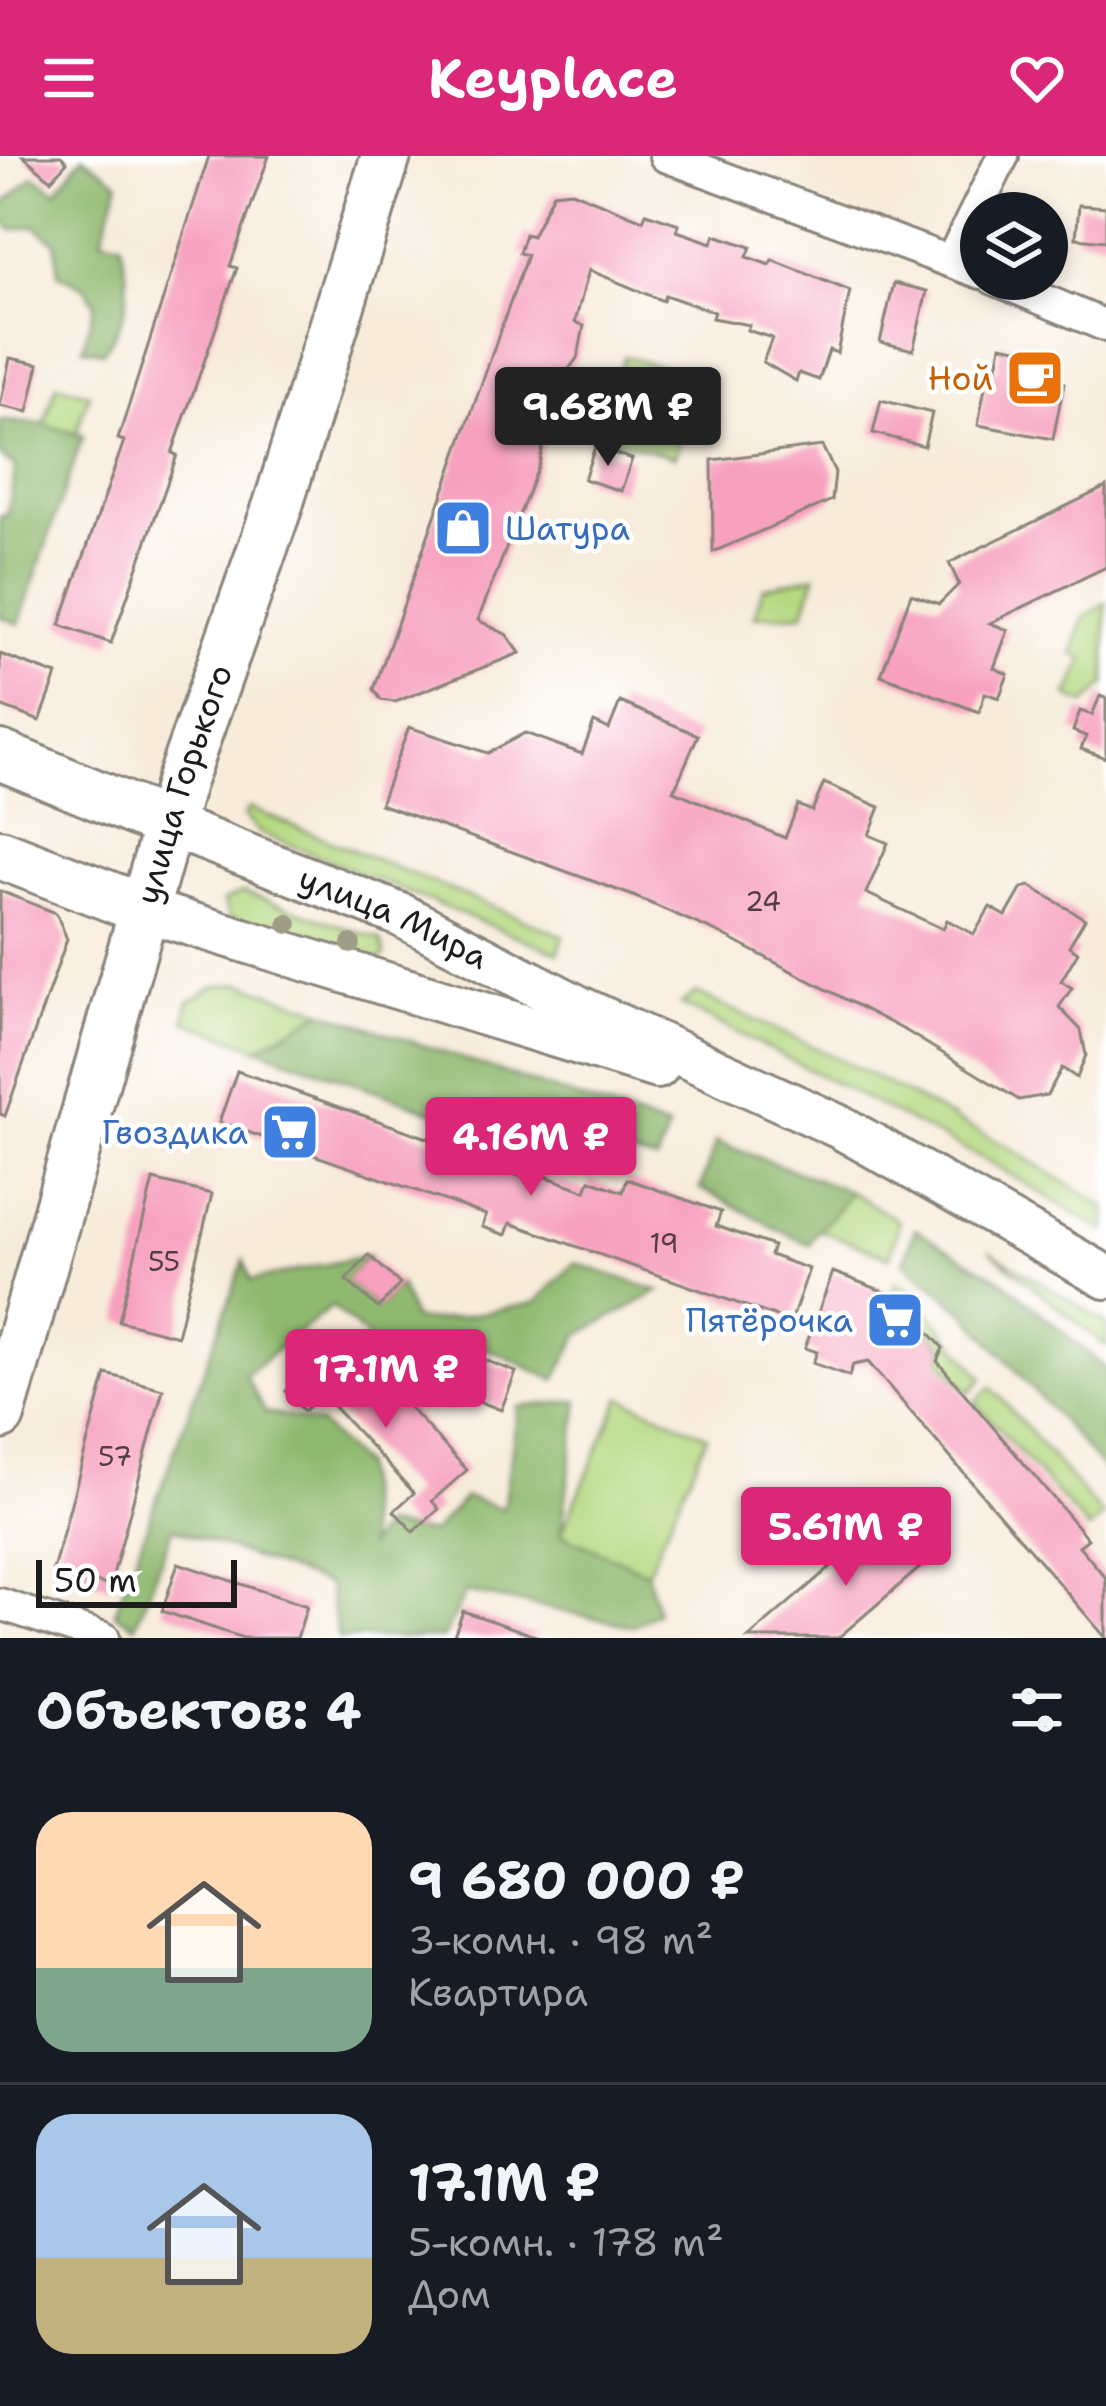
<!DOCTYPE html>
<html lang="ru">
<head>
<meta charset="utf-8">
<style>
  :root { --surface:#171b24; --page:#242831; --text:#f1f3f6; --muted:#9ea1a6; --line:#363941; --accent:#db2777 }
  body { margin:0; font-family:"Shantell Sans",sans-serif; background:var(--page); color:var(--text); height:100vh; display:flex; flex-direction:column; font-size:45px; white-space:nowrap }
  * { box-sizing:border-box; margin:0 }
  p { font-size:39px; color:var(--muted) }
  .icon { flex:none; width:66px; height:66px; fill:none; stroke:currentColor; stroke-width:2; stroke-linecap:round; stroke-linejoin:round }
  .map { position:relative; height:1482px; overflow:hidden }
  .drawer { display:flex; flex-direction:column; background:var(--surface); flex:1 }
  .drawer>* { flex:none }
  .tools { position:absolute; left:960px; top:36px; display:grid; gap:24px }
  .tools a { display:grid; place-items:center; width:108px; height:108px; border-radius:50%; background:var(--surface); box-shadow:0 6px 18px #0003; font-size:60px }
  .scale { position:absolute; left:36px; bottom:30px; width:201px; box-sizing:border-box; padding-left:12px; border:6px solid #1c1c1c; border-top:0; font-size:33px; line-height:42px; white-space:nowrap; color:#1c1c1c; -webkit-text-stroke:9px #fff; paint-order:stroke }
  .price { position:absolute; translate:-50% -102px; padding:0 27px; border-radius:12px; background:var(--accent); color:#fff; font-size:39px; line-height:78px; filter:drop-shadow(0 3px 6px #0008) }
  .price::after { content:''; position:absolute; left:50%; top:72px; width:36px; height:27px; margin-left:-18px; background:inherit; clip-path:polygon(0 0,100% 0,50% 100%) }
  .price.on { background:#222; color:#fff }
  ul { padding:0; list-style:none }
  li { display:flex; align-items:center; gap:36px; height:300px; padding:0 36px }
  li+li { border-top:3px solid var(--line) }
  li span { display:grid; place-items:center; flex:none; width:336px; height:240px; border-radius:36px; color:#555 }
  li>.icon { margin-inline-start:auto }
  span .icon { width:144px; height:144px; fill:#fffc; stroke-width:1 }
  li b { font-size:51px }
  h2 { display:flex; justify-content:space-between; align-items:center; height:144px; padding:0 36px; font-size:51px }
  header { display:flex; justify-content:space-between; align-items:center; height:156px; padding:0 36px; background:var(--accent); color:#fff; font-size:54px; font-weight:700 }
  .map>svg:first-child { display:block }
</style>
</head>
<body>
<header><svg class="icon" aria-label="menu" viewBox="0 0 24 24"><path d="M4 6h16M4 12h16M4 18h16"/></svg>Keyplace<svg class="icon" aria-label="heart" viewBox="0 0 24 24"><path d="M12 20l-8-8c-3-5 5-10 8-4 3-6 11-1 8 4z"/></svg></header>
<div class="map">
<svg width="1106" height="1482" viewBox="0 0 1106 1482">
  <rect width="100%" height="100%" fill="#fff"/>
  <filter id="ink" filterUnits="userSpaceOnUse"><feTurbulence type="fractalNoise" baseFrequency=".00833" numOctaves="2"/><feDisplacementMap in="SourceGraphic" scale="24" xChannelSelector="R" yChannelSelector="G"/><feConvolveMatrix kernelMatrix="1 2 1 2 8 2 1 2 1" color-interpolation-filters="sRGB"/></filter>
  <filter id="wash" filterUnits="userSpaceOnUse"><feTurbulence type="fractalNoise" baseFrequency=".004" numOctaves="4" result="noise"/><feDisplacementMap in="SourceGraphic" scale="48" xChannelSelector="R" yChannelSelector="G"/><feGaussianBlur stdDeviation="2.7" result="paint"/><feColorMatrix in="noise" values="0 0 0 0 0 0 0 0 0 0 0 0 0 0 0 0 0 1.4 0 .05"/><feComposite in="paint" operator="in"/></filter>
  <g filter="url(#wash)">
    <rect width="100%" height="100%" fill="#f7ebd9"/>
    <!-- green -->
    <g fill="#b5d981" stroke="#687a4e" stroke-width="3">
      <path d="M624,200L698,221L675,301L601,280Z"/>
      <path d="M57,228L89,238L59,331L27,321Z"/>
      <path d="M816,419L803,458L754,460L763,432Z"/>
      <path d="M1106,447V528L1085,548L1068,540L1084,503L1073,498L1083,463Z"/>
      <path d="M249,652L564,780L558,797L260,677L244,660Z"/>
      <path d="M243,736L381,784L385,799L378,805L230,761L223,745Z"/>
      <path d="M241,827L323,855L258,892L185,865L188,847L212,831Z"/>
      <path d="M696,837L844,905L1006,990L1106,1051V1076L991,1007L681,848Z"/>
      <path d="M716,986L849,1035L899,1065L890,1101L817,1073L810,1088C770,1074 740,1048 700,1033Z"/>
      <path d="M989,1094L1106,1167V1190Z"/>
      <path d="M896,1126L909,1132L983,1222L969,1237L941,1204L945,1192L893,1134Z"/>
      <path d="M991,1231L1103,1360L1089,1374L975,1246Z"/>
      <path d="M621,1241L707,1280L647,1416L561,1378Z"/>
    </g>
    <!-- forest -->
    <g fill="#90b96f" stroke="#566a46" stroke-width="3">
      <path d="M83,0L119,26L102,82L121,86C130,135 133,154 103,196L83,192L95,148L86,132L59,118L55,86L35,70L12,74L0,62V52L34,20L56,35Z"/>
      <path d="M0,265L44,268L83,280L19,468L0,461V360H7L16,311L0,300Z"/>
      <path d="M323,855L668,973L657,1005L623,996L578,1008L258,892Z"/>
      <path d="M716,986L849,1035C840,1059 820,1065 810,1088C770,1074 740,1048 700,1033Z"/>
      <path d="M915,1073L1006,1127L1106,1213V1316L964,1155L904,1106Z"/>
      <path d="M369,1099L347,1124L378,1152L400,1128L413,1164L437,1165L535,1147L575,1107L659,1135L579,1179L555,1224L484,1191L446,1253L332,1150L245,1219L265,1256L320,1268L362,1310L368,1390L383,1370L432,1377L465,1341L503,1353L518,1251L579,1245L561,1378L647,1416L657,1456L634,1470L466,1436L443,1482H338L328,1429L173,1372L135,1470L115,1457L244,1104L251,1125Z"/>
    </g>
    <g id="blocks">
      <!-- building -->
      <g fill="#f7a1bf">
        <path d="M23,0H61L67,6L51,24Z"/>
        <path d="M209,0H269L230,110L237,112L172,297L177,299L111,487L60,469L124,285L118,283Z"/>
        <path d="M571,35L643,64L646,57L679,68L677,75L712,87L715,79L751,91L747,101L770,109L772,104L850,135L837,197L829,194L819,224L799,217L796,225L763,206L772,182L747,174L749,169L712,162L714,156L665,139L663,145L589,114L575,166L584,170L578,201L563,221L556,219L536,280L544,284L539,309L478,464L507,479L520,497L395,546L381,544L374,533L527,99L519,97L525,78L532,80L553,37Z"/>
        <path d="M1079,49L1106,51V85L1076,82Z"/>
        <path d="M894,127L927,135L913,194L880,186Z"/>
        <path d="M1001,189L1058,200L1053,225L1064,227L1053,283L978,269L988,215L996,216Z"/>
        <path d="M10,202L39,208L28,256L0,250Z"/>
        <path d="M881,244L932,257L924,290L873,277Z"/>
        <path d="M822,290L835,316L832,344L713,396L712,304Z"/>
        <path d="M595,291L632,303L621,335L584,323Z"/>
        <path d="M1106,331V411L990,467L1008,474L994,512L1008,518L999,542L985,537L979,556L881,519L911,438L939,448L959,428L949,407Z"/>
        <path d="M0,498L57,519L40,565L0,550Z"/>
        <path d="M1100,540L1106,542V602L1081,593L1086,580L1073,575L1080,555L1092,559Z"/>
        <path d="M620,546L698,579L674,635L785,682L798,649L812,655L824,627L880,651L869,679L888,687L866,737L943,773L947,764L974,778L990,751L1006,760L1022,732L1030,730L1085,763L1069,790L1078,796L1061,825L1072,832L1059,851L1081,874L1086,899L1077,922L1062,912L1047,939L1019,944L908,876L719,777L631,739L380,648L409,571L488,597L525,577L582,598L594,566L609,573Z"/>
        <path d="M0,735L56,757L67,783L5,960L0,958Z"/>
        <path d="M237,915L504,1009L502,1014L525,1022L528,1014L586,1035L590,1024L623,1036L627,1023L721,1056L716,1070L773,1090L770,1099L809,1113L791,1166L510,1067L506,1079L482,1071L486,1059L219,966Z"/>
        <path d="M153,1024L212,1038L177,1180L119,1165Z"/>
        <path d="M369,1099L400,1128L378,1152L346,1124Z"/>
        <path d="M833,1116L896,1140L943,1192L937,1205L1088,1383L1079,1390L1106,1422V1482L868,1206L853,1209L849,1220L813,1207L817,1196L805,1192Z"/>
        <path d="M355,1193L467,1314L432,1345L439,1353L414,1376L394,1355L414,1337L322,1238L304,1255L286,1235L314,1209L325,1221Z"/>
        <path d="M482,1203L516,1216L501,1254L468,1241Z"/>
        <path d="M106,1218L163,1233L110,1430L53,1414Z"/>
        <path d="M885,1364L923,1409L838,1482H748Z"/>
        <path d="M178,1407L307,1450L297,1482H243L162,1455Z"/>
        <path d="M463,1455L539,1481V1482H453Z"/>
      </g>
    </g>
  </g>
  <g filter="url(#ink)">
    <use href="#blocks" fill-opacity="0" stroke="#8a847a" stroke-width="3"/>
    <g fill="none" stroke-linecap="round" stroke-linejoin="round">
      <defs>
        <g id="minor">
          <path d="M665,0L981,117"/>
          <path d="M951,105L1003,0"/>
          <path d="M994,123L1106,170"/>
          <path d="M0,1448L104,1482"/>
        </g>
        <g id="secondary">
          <path id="s1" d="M169,669L401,759L578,851L842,972L1106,1121"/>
          <path d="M148,755L657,911"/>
        </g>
        <g id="primary">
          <path d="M0,599L169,669"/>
          <path d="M0,698L148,755"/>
          <path id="s2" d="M0,1259L180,627L278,349L386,0"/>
        </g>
      </defs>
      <!-- minor casing -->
      <use href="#minor" stroke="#8a847a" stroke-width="36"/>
      <!-- secondary casing -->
      <use href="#secondary" stroke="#8a847a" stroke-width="48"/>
      <!-- primary casing -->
      <use href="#primary" stroke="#8a847a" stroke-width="54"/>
      <!-- minor -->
      <use href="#minor" stroke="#fff" stroke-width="30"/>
      <!-- secondary -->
      <use href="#secondary" stroke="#fff" stroke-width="42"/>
      <!-- primary -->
      <use href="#primary" stroke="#fff" stroke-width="48"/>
    </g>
    <!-- trees -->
    <g fill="#9c9d84">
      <circle cx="288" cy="768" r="10"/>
      <circle cx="351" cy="788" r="10"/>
    </g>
  </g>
  <!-- icons -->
  <defs>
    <symbol id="cafe-square" viewBox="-11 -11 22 22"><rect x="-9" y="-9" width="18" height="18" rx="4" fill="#e8710a" stroke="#fff"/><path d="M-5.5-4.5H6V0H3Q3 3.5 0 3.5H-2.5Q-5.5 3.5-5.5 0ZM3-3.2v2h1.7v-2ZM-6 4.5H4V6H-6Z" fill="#fff"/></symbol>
    <symbol id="shop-square" viewBox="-11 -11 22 22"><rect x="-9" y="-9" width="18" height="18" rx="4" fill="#3f7fe0" stroke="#fff"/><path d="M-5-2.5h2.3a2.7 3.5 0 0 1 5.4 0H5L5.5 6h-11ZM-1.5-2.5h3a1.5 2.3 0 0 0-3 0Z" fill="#fff"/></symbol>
    <symbol id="supermarket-square" viewBox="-11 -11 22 22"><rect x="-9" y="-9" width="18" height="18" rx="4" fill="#3f7fe0" stroke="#fff"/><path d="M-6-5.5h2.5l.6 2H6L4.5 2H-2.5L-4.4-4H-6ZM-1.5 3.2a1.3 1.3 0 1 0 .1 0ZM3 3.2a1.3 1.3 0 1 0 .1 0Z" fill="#fff"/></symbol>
  </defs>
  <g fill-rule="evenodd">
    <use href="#cafe-square" x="1002" y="189" width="66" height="66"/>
    <use href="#shop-square" x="430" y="339" width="66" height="66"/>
    <use href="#supermarket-square" x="257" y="943" width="66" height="66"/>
    <use href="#supermarket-square" x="862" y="1131" width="66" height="66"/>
  </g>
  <g text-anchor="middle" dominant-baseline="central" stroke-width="9" stroke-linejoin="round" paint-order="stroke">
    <!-- number labels -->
    <g font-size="27" fill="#533d45">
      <text x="763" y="745">24</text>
      <text x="664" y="1087">19</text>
      <text x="164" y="1105">55</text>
      <text x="115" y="1300">57</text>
    </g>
    <!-- food labels -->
    <g font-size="33" fill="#c56008" stroke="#fff" text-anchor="end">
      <text x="993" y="222">Ной</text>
    </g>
    <!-- shop labels -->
    <g font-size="33" fill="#366cbe" stroke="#fff" text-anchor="end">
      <text x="505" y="372" text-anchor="start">Шатура</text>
      <text x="248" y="976">Гвоздика</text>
      <text x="853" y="1164">Пятёрочка</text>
    </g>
    <!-- street labels -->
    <g font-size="33" fill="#1c1c1c" stroke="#fff">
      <text stroke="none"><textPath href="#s2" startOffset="657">улица Горького</textPath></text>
      <text stroke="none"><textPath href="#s1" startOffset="243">улица Мира</textPath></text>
    </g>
  </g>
</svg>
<div class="tools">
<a><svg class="icon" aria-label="layers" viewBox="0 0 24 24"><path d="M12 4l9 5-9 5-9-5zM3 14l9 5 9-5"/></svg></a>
</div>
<div class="scale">50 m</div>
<b class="price on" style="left:608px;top:313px">9.68M ₽</b>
<b class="price" style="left:531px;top:1043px">4.16M ₽</b>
<b class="price" style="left:386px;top:1275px">17.1M ₽</b>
<b class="price" style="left:846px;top:1433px">5.61M ₽</b>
</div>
<section class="drawer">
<h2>Объектов: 4<svg class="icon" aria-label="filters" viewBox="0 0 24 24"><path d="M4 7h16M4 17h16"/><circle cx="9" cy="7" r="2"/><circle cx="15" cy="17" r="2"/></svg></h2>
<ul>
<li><span style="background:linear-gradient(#ffd9b3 65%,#7fa58c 0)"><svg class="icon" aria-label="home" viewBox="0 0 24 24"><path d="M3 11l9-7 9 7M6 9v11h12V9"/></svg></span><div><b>9 680 000 ₽</b><p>3-комн. · 98 m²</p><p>Квартира</p></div></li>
<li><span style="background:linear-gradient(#a9c7e8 60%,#c2b280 0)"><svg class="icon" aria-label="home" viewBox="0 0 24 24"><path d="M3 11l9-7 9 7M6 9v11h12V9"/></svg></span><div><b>17.1M ₽</b><p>5-комн. · 178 m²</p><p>Дом</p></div></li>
</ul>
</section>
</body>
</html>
